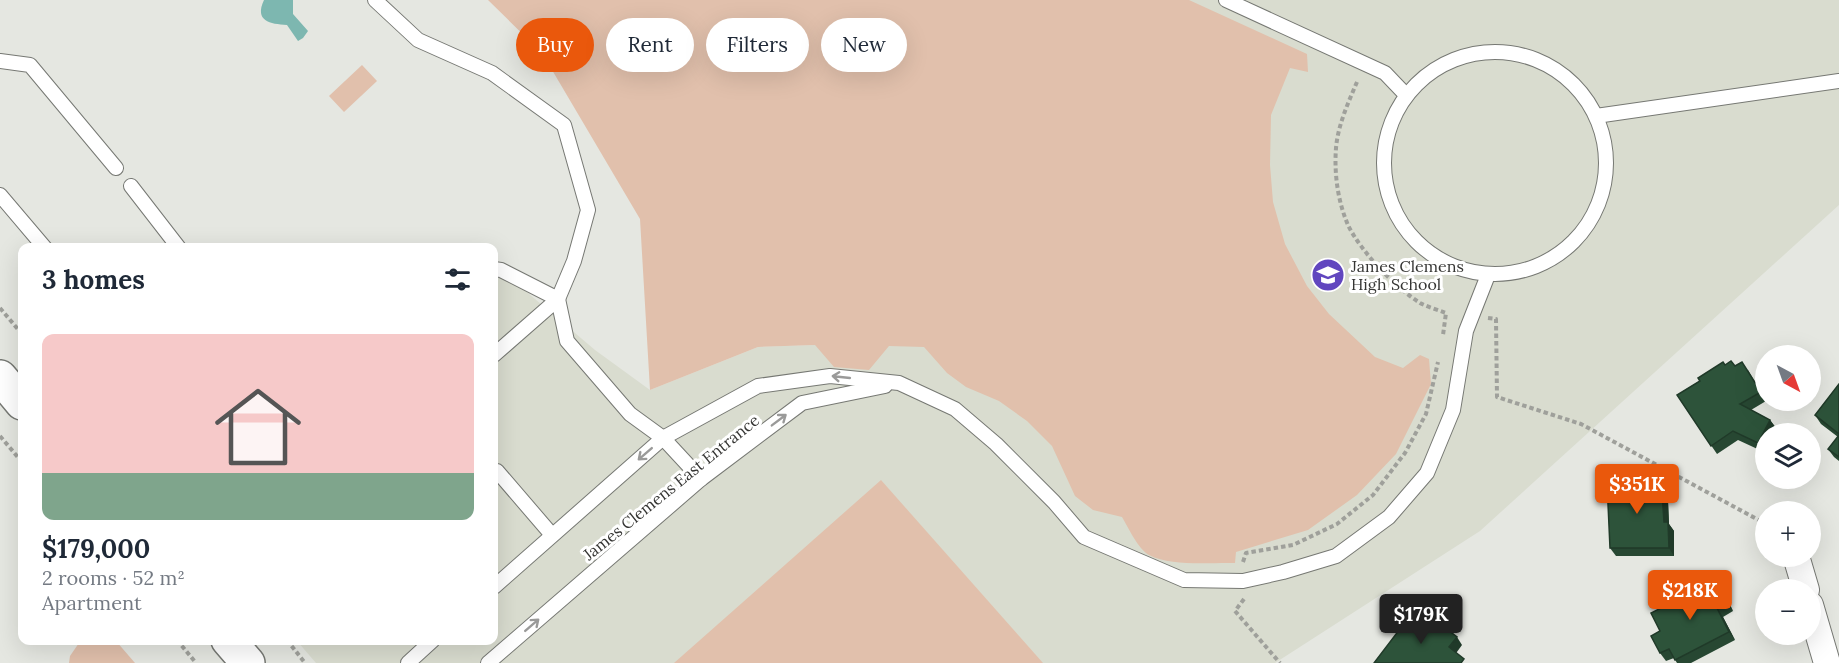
<!DOCTYPE html>
<html lang="en">
<head>
<meta charset="utf-8">
<style>
  :root { --surface:#fff; --page:#f6f6f7; --text:#1f2937; --muted:#747a83; --accent:#ea580c }
  body { margin:0; font-family:Lora,serif; background:var(--page); color:var(--text); height:100vh; display:flex; flex-direction:column; font-size:22px; white-space:nowrap }
  * { box-sizing:border-box; margin:0 }
  p { font-size:20px; color:var(--muted) }
  .icon { flex:none; width:33px; height:33px; fill:none; stroke:currentColor; stroke-width:2; stroke-linecap:round; stroke-linejoin:round }
  .map { position:relative; flex:1; overflow:hidden }
  .side { position:absolute; left:18px; top:243px; width:480px; height:402px; display:flex; flex-direction:column; background:var(--surface); border-radius:12px; box-shadow:0 6px 24px #0002 }
  .side>* { flex:none }
  .top-card { position:absolute; left:516px; top:18px; width:570px; height:54px; display:flex; gap:12px }
  .needle { width:39px; rotate:139deg }
  .buttons { position:absolute; left:1755px; top:345px; display:grid; gap:12px }
  .buttons a { display:grid; place-items:center; width:66px; height:66px; border-radius:50%; background:var(--surface); box-shadow:0 6px 24px #0002; font-size:30px }
  .price { position:absolute; translate:-50% -51px; padding:0 14px; border-radius:6px; background:var(--accent); color:#fff; font-size:20px; line-height:39px; filter:drop-shadow(0 2px 3px #0008) }
  .price::after { content:''; position:absolute; left:50%; top:36px; width:18px; height:14px; margin-left:-9px; background:inherit; clip-path:polygon(0 0,100% 0,50% 100%) }
  .price.active { background:#222; color:#fff }
  ul { padding:0; list-style:none }
  li { display:grid; align-content:center; gap:12px; height:318px; padding:0 24px }
  li span { display:grid; place-items:center; height:186px; border-radius:12px; color:#555 }
  li>.icon { margin-inline-start:auto }
  span .icon { width:108px; height:108px; fill:#fffc; stroke-width:1 }
  li b { font-size:26px }
  h2 { display:flex; justify-content:space-between; align-items:center; height:72px; padding:0 24px; font-size:26px }
  .pill { padding:0 21px; border-radius:27px; background:var(--surface); box-shadow:0 6px 24px #0002; font-size:21px; line-height:54px }
  .pill.active { background:var(--accent); color:#fff }
  .map>svg:first-child { display:block }
</style>
</head>
<body>
<div class="map">
<svg width="1839" height="663" viewBox="0 0 1839 663">
  <rect width="100%" height="100%" fill="#e5e7e1"/>
  <!-- built -->
  <path fill="#d9dccf" d="M1130,0H1839V205L1480,531L1275,663H316L297,641L494,640V276L501,270L595,350L650,390L758,347L815,345Z"/>
  <!-- green -->
  <g fill="#e1c0ac">
    <path d="M488,0H1189L1307,54L1308,72L1290,68L1271,115L1270,165L1273,202L1285,244L1307,286L1329,314L1375,357L1403,368L1420,355L1429,359L1431,384L1396,454L1357,495L1308,530L1236,552L1235,563H1228C1205,563 1170,566 1149,555C1138,549 1128,527 1122,517L1093,510L1075,496L1052,446L1027,421L999,401L966,387L947,373L924,347L889,346L869,370L834,367L815,345L758,347L650,390L640,219L542,53Z"/>
    <path d="M362,65L377,81L344,112L329,96Z"/>
    <path d="M881,480L1043,663H674Z"/>
    <path d="M81,640L116,641L135,663H69L70,656Z"/>
  </g>
  <!-- water -->
  <path fill="#7db7b0" d="M264,0H293V14L308,31L303,38L298,41L287,25C270,24 254,21 264,0Z"/>
  <g fill="none" stroke-linecap="round" stroke-linejoin="round">
    <defs>
      <g id="lane">
        <path d="M375,0L418,40L492,73L564,125L588,210L574,261L558,299L501,270L494,269"/>
        <path d="M1226,0L1385,73L1406,95"/>
        <circle cx="1495" cy="163" r="111"/>
        <path d="M0,61L30,65L116,168"/>
        <path d="M1596,116L1839,81"/>
        <path d="M131,186L179,248"/>
        <path d="M0,195L45,248"/>
        <path d="M494,355L558,299L567,341L630,414L663,438L701,479"/>
        <path d="M497,471L552,535"/>
        <path d="M494,587L663,438L758,386L830,376L899,383L955,409L996,444L1054,502L1084,537L1184,580L1243,581L1283,572L1336,556L1389,517L1427,473L1453,410L1466,331L1488,275"/>
        <path d="M408,663L433,640"/>
        <path d="M488,663L701,479L802,403L885,386"/>
      </g>
      <g id="street">
        <path d="M1796,556L1806,590"/>
        <path d="M1810,605L1827,663"/>
      </g>
      <g id="secondary">
        <path d="M0,377L22,403"/>
        <path d="M228,640L248,663"/>
      </g>
    </defs>
    <!-- lane casing -->
    <use href="#lane" stroke="#767873" stroke-width="16"/>
    <!-- street casing -->
    <use href="#street" stroke="#767873" stroke-width="28"/>
    <!-- secondary casing -->
    <use href="#secondary" stroke="#767873" stroke-width="36"/>
    <!-- path -->
    <g stroke="#9fa09b" stroke-width="4" stroke-dasharray="4.5 3" stroke-linecap="butt">
      <path d="M1357,82C1348,103 1338,125 1336,148C1334,174 1338,202 1348,225C1361,252 1395,287 1420,303C1428,307 1438,310 1446,313L1443,335"/>
      <path d="M0,308L22,334"/>
      <path d="M1488,318L1496,319L1497,397L1581,424L1766,524"/>
      <path d="M0,436L22,462"/>
      <path d="M1243,562L1246,553L1293,545L1337,524L1373,495L1405,453L1426,414L1438,362"/>
      <path d="M1244,599L1235,611L1280,663"/>
      <path d="M177,640L196,663"/>
      <path d="M287,640L305,663"/>
    </g>
    <!-- lane -->
    <use href="#lane" stroke="#fff" stroke-width="14"/>
    <!-- street -->
    <use href="#street" stroke="#fff" stroke-width="26"/>
    <!-- secondary -->
    <use href="#secondary" stroke="#fff" stroke-width="33"/>
  </g>
  <!-- wall -->
  <g fill="#274732">
    <path d="M1725,365L1735,366L1748,370L1766,401L1751,410L1770,420L1776,428L1766,434V449L1764,452L1738,440L1717,454L1677,395Z"/>
    <path d="M1839,384V461L1834,457L1828,449L1838,437L1821,424L1815,415Z"/>
    <path d="M1646,477L1647,479H1656L1662,488L1663,493L1668,501L1669,524L1674,531V556H1616L1610,548Z"/>
    <path d="M1716,580L1722,589L1733,611L1723,617L1735,640L1691,663H1677L1674,658L1666,661L1660,653V631Z"/>
  </g>
  <!-- shaded-wall -->
  <g fill="#203a29">
    <path d="M1770,420L1776,428L1773,434H1766V449L1764,452L1758,443Z"/>
    <path d="M1656,479L1662,488L1663,493L1668,501L1669,524L1674,531V556L1669,548Z"/>
    <path d="M1716,580L1722,589L1733,611L1727,603Z"/>
    <path d="M1717,608L1723,617L1735,640L1729,632Z"/>
    <path d="M1457,637L1462,645L1454,656L1449,647Z"/>
  </g>
  <!-- building -->
  <g fill="#2d533a" stroke="#203a29" stroke-width="1.5">
    <path d="M1731,361L1735,366L1742,362L1761,392L1740,404L1770,420L1758,443L1733,431L1711,446L1677,395L1700,381L1698,378L1723,362L1725,365Z"/>
    <path d="M1839,384V434L1815,415Z"/>
    <path d="M1839,435V457L1828,449Z"/>
    <path d="M1646,477V479H1656L1657,487L1662,492L1664,522H1668L1669,548H1610L1607,482L1626,481V478Z"/>
    <path d="M1716,580L1727,603L1717,608L1729,632L1675,660L1669,649L1660,653L1651,636L1660,631L1651,613Z"/>
    <path d="M1426,613L1457,637L1449,647L1464,659L1461,663H1374L1406,621L1415,627Z"/>
  </g>
  <!-- one-way arrows -->
  <defs><path id="oneway-shaft" d="M-6 0H5M1.5-3L5.5 0L1.5 3" fill="none" stroke-width="1.6" stroke-linecap="round" stroke-linejoin="round" transform="scale(1.5)"/></defs>
  <g stroke="#9a9a99">
    <use href="#oneway-shaft" transform="translate(841 377) rotate(-174)"/>
    <use href="#oneway-shaft" transform="translate(779 420) rotate(-37)"/>
    <use href="#oneway-shaft" transform="translate(645 454) rotate(139)"/>
    <use href="#oneway-shaft" transform="translate(532 625) rotate(-41)"/>
  </g>
  <!-- icons -->
  <defs>
    <symbol id="school-disc" viewBox="-11 -11 22 22"><circle r="9.5" fill="#6146bf" stroke="#fff"/><path d="M0-5L7-2L0 1L-7-2ZM-4 1L0 2.5L4 1V4Q0 6-4 4Z" fill="#fff"/></symbol>
  </defs>
  <g fill-rule="evenodd">
    <use href="#school-disc" x="1309" y="256" width="38" height="38"/>
  </g>
  <g text-anchor="middle" dominant-baseline="central" stroke-width="6" stroke-linejoin="round" paint-order="stroke">
    <!-- poi labels -->
    <g font-size="16" fill="#353533" stroke="#fff" text-anchor="start">
      <text x="1351" y="266">James Clemens<tspan x="1351" dy="18">High School</tspan></text>
    </g>
    <!-- street labels -->
    <g font-size="16" fill="#353533" stroke="#fff">
      <text transform="translate(671 487) rotate(-39)">James Clemens East Entrance</text>
    </g>
  </g>
</svg>
<div class="buttons">
<a><svg class="needle" viewBox="-14 -14 28 28"><path d="M0-13l5 13h-10z" fill="#e53935"/><path d="M0 13l5-13h-10z" fill="#747a83"/></svg></a>
<a><svg class="icon" aria-label="layers" viewBox="0 0 24 24"><path d="M12 4l9 5-9 5-9-5zM3 14l9 5 9-5"/></svg></a>
<a>+</a>
<a>−</a>
</div>
<b class="price" style="left:1637px;top:515px">$351K</b>
<b class="price" style="left:1690px;top:621px">$218K</b>
<b class="price active" style="left:1421px;top:645px">$179K</b>
<div class="top-card">
<a class="pill active">Buy</a>
<a class="pill">Rent</a>
<a class="pill">Filters</a>
<a class="pill">New</a>
</div>
<section class="side">
<h2>3 homes<svg class="icon" aria-label="filters" viewBox="0 0 24 24"><path d="M4 7h16M4 17h16"/><circle cx="9" cy="7" r="2"/><circle cx="15" cy="17" r="2"/></svg></h2>
<ul>
<li><span style="background:linear-gradient(#f6c9c9 75%,#7fa58c 0)"><svg class="icon" aria-label="home" viewBox="0 0 24 24"><path d="M3 11l9-7 9 7M6 9v11h12V9"/></svg></span><div><b>$179,000</b><p>2 rooms · 52 m²</p><p>Apartment</p></div></li>
</ul>
</section>
</div>
</body>
</html>
